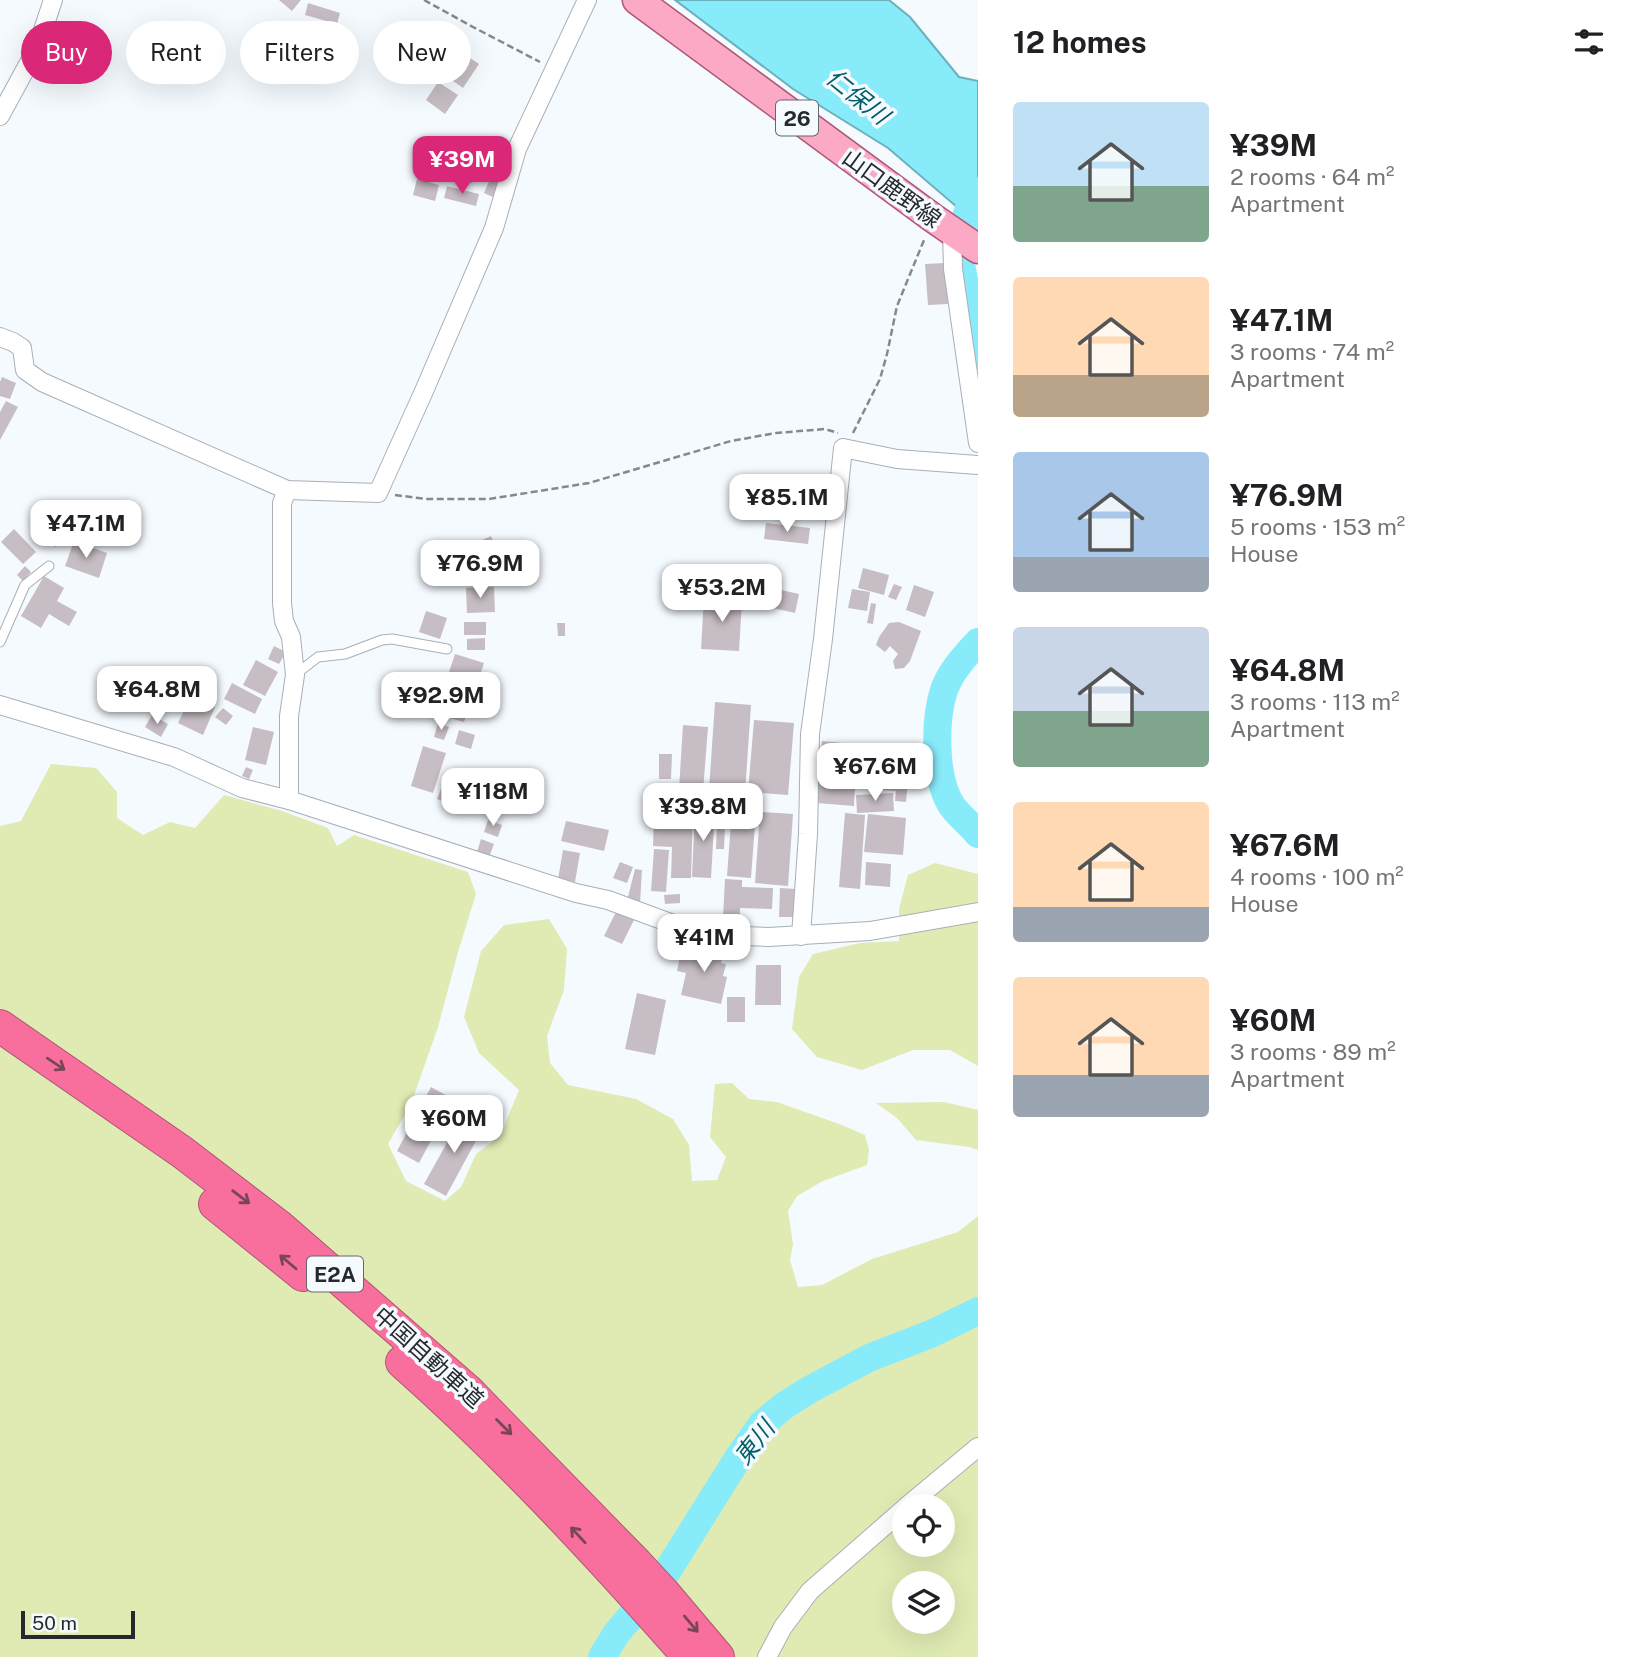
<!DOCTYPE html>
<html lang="en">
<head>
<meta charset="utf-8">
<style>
  :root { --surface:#fff; --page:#f2f2f2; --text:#202124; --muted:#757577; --accent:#db2777 }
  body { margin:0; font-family:"Public Sans","Noto Sans JP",sans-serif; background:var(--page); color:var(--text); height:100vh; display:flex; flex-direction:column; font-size:26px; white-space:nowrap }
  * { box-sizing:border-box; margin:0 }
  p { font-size:23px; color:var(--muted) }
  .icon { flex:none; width:38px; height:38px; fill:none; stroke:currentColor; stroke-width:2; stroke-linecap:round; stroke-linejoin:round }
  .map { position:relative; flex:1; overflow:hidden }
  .side { display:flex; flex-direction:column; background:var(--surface); width:665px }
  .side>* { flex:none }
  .hud { position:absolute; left:21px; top:21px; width:665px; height:63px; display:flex; gap:14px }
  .buttons { position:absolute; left:892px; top:1494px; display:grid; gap:14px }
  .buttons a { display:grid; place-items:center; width:63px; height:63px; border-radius:50%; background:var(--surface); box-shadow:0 7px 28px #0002; font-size:35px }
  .scale { position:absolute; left:21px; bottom:18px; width:114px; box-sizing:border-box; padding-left:7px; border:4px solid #26292c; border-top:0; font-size:19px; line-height:24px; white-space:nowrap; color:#26292c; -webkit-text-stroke:5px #f5faff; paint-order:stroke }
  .price { position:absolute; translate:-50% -60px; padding:0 16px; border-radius:14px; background:#fff; color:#222; font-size:23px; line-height:46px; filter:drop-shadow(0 2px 4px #0008) }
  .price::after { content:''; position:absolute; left:50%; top:42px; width:21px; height:16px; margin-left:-10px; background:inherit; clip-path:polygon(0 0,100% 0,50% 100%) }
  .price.active { background:var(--accent); color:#fff }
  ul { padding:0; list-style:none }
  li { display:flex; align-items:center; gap:21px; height:175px; padding:0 35px }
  li span { display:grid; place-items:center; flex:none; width:196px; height:140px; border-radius:7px; color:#555 }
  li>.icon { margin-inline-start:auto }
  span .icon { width:84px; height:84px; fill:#fffc; stroke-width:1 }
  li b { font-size:30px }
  h2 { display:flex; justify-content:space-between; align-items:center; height:84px; padding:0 35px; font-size:30px }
  .tag { padding:0 24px; border-radius:32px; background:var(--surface); box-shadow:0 7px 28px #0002; font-size:24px; line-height:63px }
  .tag.active { background:var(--accent); color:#fff }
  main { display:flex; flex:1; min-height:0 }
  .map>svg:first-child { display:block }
</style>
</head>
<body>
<main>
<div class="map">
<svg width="978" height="1657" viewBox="0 0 978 1657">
  <rect width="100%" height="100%" fill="#f5faff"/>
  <!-- green -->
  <g fill="#dfebb3" fill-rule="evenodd">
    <path d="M51,764L96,768L117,792V818L143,835L170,822L195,828L224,795L282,811L328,828L337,846L354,835L468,872L476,894L458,952L438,1027L411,1104L388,1144L406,1181L445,1201L461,1187L476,1154L500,1136L519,1090L479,1053L464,1017L481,951L504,925L549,919L567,949L564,990L547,1036L550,1063L568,1085L636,1099L673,1119L689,1145L692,1181L717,1180L726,1157L710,1137L715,1084L732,1083L749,1099L777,1102L842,1125L865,1135L869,1150L867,1165L823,1181L797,1196L788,1211L793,1244L790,1260L798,1287L822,1285L872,1259L958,1232L978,1216V1657H0V826L21,821ZM905,1507H943V1545H905ZM905,1584H943V1622H905Z"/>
    <path d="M935,863L978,874V1066L950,1050H913L862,1070L817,1057L792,1029L799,977L813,954L860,943L899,941V909L908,875Z"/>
    <path d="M944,1102L978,1110V1150L969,1147L916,1140L897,1118L876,1103Z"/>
  </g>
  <!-- water -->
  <path fill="#88ebfa" stroke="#6bb1bc" stroke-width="2" d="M675,0H889L910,17L959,77L978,81V225L888,148L793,89Z"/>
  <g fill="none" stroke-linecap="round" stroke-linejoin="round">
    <!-- river -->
    <g stroke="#88ebfa" stroke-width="28">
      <path d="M975,191L966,217L961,264L978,356"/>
      <path d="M978,642C964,657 951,671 944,690C934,721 934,779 952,806C959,816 970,824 978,834"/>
      <path d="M602,1657L616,1634L663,1578L738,1458L762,1424L785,1405L809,1390L869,1358L933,1333L978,1311"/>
    </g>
  </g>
  <!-- building -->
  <g fill="#c7bdc4">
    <path d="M279,0H301L292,11Z"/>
    <path d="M308,3L340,13L337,24L305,15Z"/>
    <path d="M464,54L479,64L463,88L449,78Z"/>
    <path d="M438,82L458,95L445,114L426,100Z"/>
    <path d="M458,155L477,158L472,183L454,180Z"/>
    <path d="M493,159L504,162L500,177L489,174Z"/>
    <path d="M417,179L439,185L435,201L413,195Z"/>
    <path d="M490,179L498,182L493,197L484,193Z"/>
    <path d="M447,186L479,194L476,206L444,198Z"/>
    <path d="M945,263L948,304L928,305L925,264Z"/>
    <path d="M2,377L16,383L10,399L0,396V382Z"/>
    <path d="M6,401L18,407L0,440V412Z"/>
    <path d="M766,523L810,528L808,544L764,539Z"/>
    <path d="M54,526L64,531L56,547L47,543Z"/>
    <path d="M14,529L36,552L23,564L1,542Z"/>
    <path d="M491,536L498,553L471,565L464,548Z"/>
    <path d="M74,541L107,553L99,578L65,566Z"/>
    <path d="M25,566L31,572L23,581L17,575Z"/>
    <path d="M504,567L506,581L495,583L493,568Z"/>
    <path d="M863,568L889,575L884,595L858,588Z"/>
    <path d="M44,576L64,588L57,601L77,612L69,626L49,614L41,628L21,616Z"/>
    <path d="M894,584L902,587L896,600L888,597Z"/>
    <path d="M914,585L934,592L925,617L906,610Z"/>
    <path d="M763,586L799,594L795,613L760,605Z"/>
    <path d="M494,587L495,612L467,613L466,588Z"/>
    <path d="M852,589L870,592L867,611L848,608Z"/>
    <path d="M704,598L742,600L739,651L701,649Z"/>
    <path d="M871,603L876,604L873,624L867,623Z"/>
    <path d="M426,611L447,618L440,639L419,632Z"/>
    <rect x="464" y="622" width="22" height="13"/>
    <path d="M899,622L921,631L910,661L904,668L895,669L893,661L898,654L890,646L885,652L876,645L879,637L889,623Z"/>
    <path d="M557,623H565V636H558Z"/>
    <path d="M485,638V650H467V639Z"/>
    <path d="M274,646L286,652L279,664L268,659Z"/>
    <path d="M455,654L484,663L478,681L449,672Z"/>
    <path d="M256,660L278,672L265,696L243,685Z"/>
    <path d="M454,678L476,684L464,722L443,716Z"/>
    <path d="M232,683L262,699L255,714L224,699Z"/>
    <path d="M191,696L215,707L203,735L178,723Z"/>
    <path d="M715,702L751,705L745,793L709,790Z"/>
    <path d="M223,708L233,716L226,725L215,717Z"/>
    <path d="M152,715L168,724L161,737L145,727Z"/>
    <path d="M754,720L794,723L788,795L748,792Z"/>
    <path d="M438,723L449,727L444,740L434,737Z"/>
    <path d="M683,725L708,727L703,791L679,789Z"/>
    <path d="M253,727L274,732L266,765L245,760Z"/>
    <path d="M459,730L475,735L471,749L455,744Z"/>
    <path d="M822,741L883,747L879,788L855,786L854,806L817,803Z"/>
    <path d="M423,746L446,753L433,793L411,786Z"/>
    <path d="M659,754H672L671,779H659Z"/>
    <path d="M246,767L253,770L249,779L242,776Z"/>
    <path d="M885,767L909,769L906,802L895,801L896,791L883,790Z"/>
    <path d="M445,779L456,783L448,803L437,799Z"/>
    <path d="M893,793L894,811L857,813L856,795Z"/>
    <path d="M718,805L728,807L726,817L717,816Z"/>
    <path d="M654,807L693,808L691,878H671L672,847L653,846Z"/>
    <path d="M695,808L715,809L711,878L692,877Z"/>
    <path d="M732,809L756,811L751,878L727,876Z"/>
    <path d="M760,812L793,814L788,886L755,883Z"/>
    <path d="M845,813L865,815L860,889L839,887Z"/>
    <path d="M868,814L906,818L903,855L864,852Z"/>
    <path d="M488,820L502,825L498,837L484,832Z"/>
    <path d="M566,821L609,830L604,851L561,841Z"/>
    <path d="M717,823L725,824L724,849H716Z"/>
    <path d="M481,839L494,844L489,857L477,852Z"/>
    <path d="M654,849L669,850L666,892L651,891Z"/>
    <path d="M563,850L580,853L575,882L558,879Z"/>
    <path d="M620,862L633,867L627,883L613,878Z"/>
    <path d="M866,862L891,864L890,887L865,885Z"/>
    <path d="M635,869L642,870L640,903L627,901Z"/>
    <path d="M725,879L742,880V887L773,888L772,909L740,908V918H723Z"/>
    <path d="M780,888L796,889L795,917H779Z"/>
    <path d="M680,894V903L665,904L664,895Z"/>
    <path d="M616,912L634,920L622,944L604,936Z"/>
    <path d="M692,944L724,952L721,963L726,964L723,976L727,977L721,1004L681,995L686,973L677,971L680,956L689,958Z"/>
    <path d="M756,965H781V1005H755Z"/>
    <path d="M637,993L666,1000L655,1055L625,1049Z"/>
    <rect x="727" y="997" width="18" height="25"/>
    <path d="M431,1087L453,1099L419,1163L397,1151Z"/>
    <path d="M463,1114L484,1126L446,1196L424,1184Z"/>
  </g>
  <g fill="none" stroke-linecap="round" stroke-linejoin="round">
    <defs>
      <g id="service">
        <path d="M0,642L25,585L49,566"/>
        <path d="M296,674L318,657L345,654L382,640L392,639L447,649"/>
      </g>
      <g id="minor">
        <path d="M0,116L37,48L53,0"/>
        <path d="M952,231L953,269L978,443"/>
        <path d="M0,337L13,342L22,348L25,370L42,382L287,490L378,493L424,391L494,228L517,149L587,0"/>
        <path d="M287,490L282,503V603L284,621L291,637L295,675L289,716V800"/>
        <path d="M0,705L174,757L242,788L289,800L576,893L608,900L681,927L717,935L769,937L870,931L978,912"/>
        <path d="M801,936L808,834L810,734L823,639L843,448L897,459L978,465"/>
        <path d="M906,1507L978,1447"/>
        <path d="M767,1657L783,1627L810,1591L905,1508"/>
      </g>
      <path id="primary" d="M637,0L933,218L978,249"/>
      <g id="motorway">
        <path d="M0,1026L182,1152L280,1227L467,1390L637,1564L663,1592L718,1657"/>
        <path d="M215,1204L303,1275"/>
        <path d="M402,1362C505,1453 598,1554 689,1657"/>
      </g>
    </defs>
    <!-- service casing -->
    <use href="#service" stroke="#a8afb7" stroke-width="11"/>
    <!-- minor casing -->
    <use href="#minor" stroke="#a8afb7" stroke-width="20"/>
    <!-- primary casing -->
    <use href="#primary" stroke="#ae5675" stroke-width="31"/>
    <!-- motorway casing -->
    <use href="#motorway" stroke="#ae5675" stroke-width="34"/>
    <!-- path -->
    <g stroke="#85898d" stroke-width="2.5" stroke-dasharray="7 3.5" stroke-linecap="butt">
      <path d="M424,0L473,27L540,62"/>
      <path d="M853,433L880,379L887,354L897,306L924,240"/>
      <path d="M395,495L426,499H489L589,483L731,441L776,433L825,429L838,433"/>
    </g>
    <!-- service -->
    <use href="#service" stroke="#fff" stroke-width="9"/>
    <!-- minor -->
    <use href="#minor" stroke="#fff" stroke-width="18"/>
    <!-- primary -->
    <use href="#primary" stroke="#fba9c4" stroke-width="28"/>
    <!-- motorway -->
    <use href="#motorway" stroke="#f86f9d" stroke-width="32"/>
  </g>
  <!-- one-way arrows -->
  <defs><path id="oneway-shaft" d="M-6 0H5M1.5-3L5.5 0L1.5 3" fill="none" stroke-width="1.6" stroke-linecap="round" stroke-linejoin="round" transform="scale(1.75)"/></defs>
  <g stroke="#7a4559">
    <use href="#oneway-shaft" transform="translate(56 1064) rotate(34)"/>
    <use href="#oneway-shaft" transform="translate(241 1197) rotate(37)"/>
    <use href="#oneway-shaft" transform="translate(288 1262) rotate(-140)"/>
    <use href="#oneway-shaft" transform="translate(504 1427) rotate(45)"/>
    <use href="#oneway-shaft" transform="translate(578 1535) rotate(-133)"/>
    <use href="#oneway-shaft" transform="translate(691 1624) rotate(50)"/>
  </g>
  <g text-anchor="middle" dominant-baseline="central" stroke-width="7" stroke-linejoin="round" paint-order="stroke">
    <!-- shield labels -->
    <g fill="#f5faff" stroke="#64686b" stroke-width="2">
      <rect x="776" y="100.5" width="42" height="35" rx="5"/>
      <rect x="307" y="1256.5" width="56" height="35" rx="5"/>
    </g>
    <g font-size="21" font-weight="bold" fill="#26292c">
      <text x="797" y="118">26</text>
      <text x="335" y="1274">E2A</text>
    </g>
    <!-- street labels -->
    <g font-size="23" fill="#26292c" stroke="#f5faff">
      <text transform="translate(892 188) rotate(36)">山口鹿野線</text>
      <text transform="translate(429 1357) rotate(42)">中国自動車道</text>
    </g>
    <!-- water labels -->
    <g font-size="24" font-style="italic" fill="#025e68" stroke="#f5faff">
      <text transform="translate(858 96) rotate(39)">仁保川</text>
      <text transform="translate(754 1442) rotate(-52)">東川</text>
    </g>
  </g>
</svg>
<div class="buttons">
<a><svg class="icon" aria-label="locate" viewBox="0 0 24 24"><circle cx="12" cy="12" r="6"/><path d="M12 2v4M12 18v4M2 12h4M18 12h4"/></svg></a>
<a><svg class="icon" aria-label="layers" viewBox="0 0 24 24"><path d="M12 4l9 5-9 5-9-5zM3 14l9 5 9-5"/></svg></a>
</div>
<div class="scale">50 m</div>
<b class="price active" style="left:462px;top:196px">¥39M</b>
<b class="price" style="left:787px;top:534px">¥85.1M</b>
<b class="price" style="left:86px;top:560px">¥47.1M</b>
<b class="price" style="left:480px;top:600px">¥76.9M</b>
<b class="price" style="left:722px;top:624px">¥53.2M</b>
<b class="price" style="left:157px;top:726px">¥64.8M</b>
<b class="price" style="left:441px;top:732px">¥92.9M</b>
<b class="price" style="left:875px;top:803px">¥67.6M</b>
<b class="price" style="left:493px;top:828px">¥118M</b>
<b class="price" style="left:703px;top:843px">¥39.8M</b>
<b class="price" style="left:704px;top:974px">¥41M</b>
<b class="price" style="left:454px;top:1155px">¥60M</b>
<div class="hud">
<a class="tag active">Buy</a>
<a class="tag">Rent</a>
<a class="tag">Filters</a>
<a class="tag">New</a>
</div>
</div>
<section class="side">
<h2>12 homes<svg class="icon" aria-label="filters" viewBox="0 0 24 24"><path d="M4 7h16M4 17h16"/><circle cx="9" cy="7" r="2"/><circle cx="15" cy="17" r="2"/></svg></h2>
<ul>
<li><span style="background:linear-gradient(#bfe0f5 60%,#7fa58c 0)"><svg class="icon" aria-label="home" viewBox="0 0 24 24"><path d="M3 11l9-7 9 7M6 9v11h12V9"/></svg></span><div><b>¥39M</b><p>2 rooms · 64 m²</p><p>Apartment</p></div></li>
<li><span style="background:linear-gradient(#ffd9b3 70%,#b9a48a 0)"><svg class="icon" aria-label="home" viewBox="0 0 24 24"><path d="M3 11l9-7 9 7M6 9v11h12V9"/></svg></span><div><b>¥47.1M</b><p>3 rooms · 74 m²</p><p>Apartment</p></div></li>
<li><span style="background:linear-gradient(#a9c7e8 75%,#9aa5b1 0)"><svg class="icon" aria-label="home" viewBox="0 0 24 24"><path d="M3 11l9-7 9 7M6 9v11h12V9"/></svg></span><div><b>¥76.9M</b><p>5 rooms · 153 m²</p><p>House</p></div></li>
<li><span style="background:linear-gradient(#c9d6e8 60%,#7fa58c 0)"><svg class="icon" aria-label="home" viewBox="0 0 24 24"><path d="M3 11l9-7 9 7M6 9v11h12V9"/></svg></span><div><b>¥64.8M</b><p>3 rooms · 113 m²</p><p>Apartment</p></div></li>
<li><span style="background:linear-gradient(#ffd9b3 75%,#9aa5b1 0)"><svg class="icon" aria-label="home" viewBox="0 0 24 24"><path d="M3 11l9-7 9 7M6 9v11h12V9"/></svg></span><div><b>¥67.6M</b><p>4 rooms · 100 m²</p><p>House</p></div></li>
<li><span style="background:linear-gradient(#ffd9b3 70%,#9aa5b1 0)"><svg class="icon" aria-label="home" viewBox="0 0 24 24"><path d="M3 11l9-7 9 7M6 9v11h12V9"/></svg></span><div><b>¥60M</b><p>3 rooms · 89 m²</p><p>Apartment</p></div></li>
</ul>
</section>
</main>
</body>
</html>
